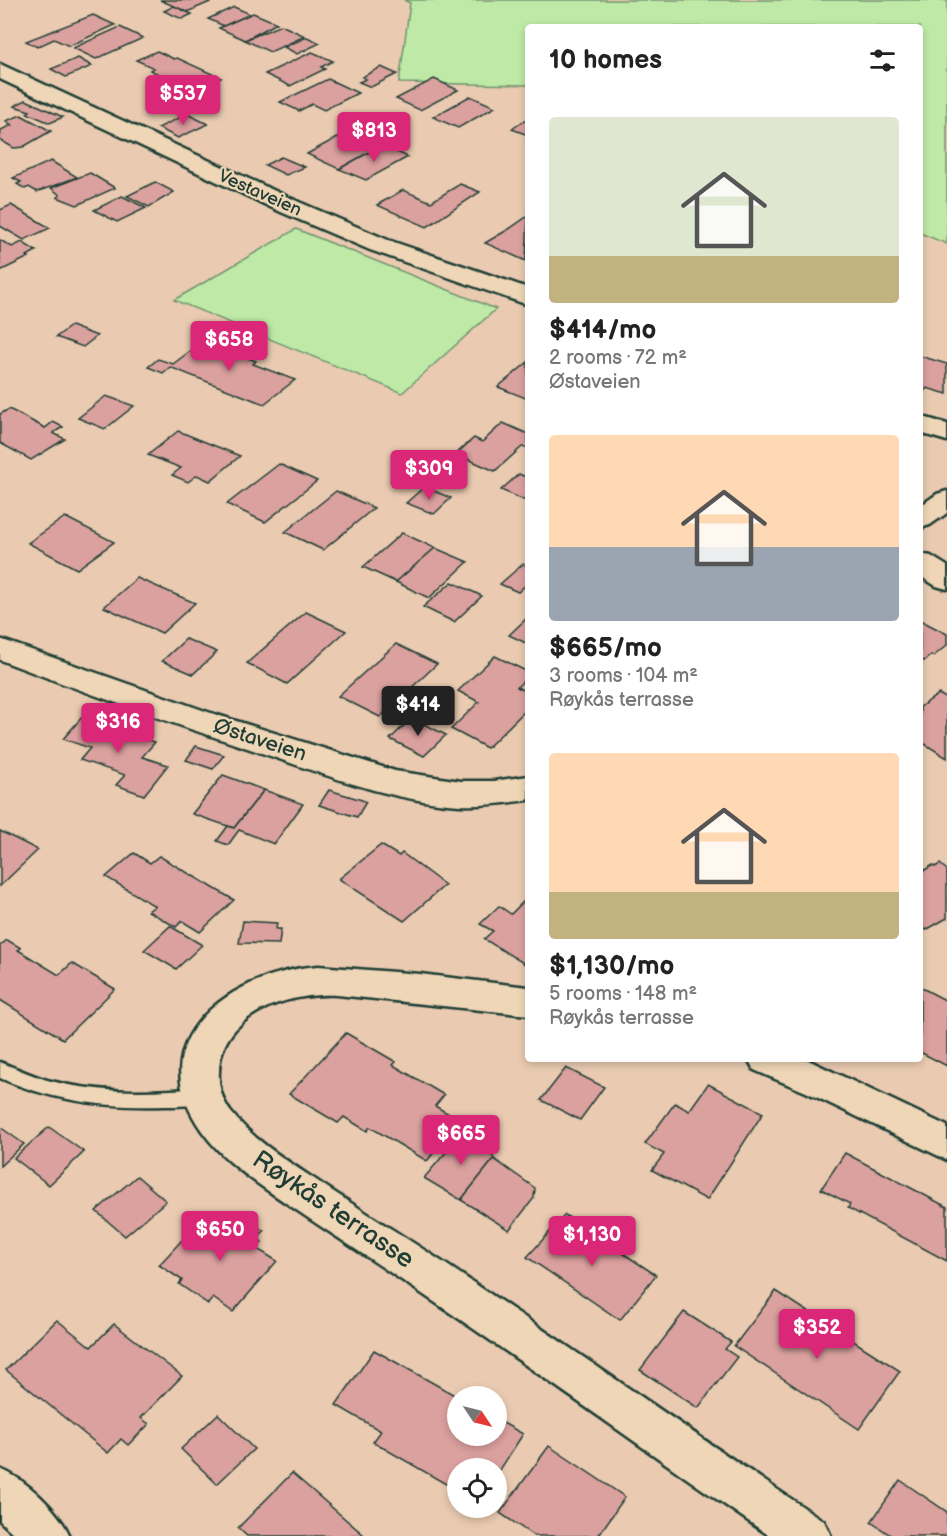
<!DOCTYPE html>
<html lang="en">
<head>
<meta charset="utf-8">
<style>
  :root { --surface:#fff; --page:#f2f2f2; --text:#222; --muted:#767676; --accent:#db2777 }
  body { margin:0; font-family:"Balsamiq Sans",sans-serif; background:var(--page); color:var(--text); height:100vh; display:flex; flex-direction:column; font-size:22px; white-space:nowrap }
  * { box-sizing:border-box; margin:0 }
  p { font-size:20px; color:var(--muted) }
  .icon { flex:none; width:33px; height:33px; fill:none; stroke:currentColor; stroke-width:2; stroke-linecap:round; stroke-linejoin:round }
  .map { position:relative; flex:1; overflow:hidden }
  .drawer { position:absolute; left:525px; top:24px; width:398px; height:1038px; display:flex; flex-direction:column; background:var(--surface); border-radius:6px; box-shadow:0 3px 9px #0003 }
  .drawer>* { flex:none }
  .needle { width:39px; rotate:125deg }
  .tools { position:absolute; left:447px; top:1386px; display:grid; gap:12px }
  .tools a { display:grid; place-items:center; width:60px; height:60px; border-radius:50%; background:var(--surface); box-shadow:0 3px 9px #0003; font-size:30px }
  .price { position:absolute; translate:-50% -51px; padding:0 14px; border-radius:6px; background:var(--accent); color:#fff; font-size:20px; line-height:39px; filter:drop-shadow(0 2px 3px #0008) }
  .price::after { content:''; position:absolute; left:50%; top:36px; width:18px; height:14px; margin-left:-9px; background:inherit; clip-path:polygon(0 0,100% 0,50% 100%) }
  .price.active { background:#222; color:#fff }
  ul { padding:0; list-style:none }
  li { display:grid; align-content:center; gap:12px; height:318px; padding:0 24px }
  li span { display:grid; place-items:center; height:186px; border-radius:6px; color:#555 }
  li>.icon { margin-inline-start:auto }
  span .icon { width:108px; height:108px; fill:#fffc; stroke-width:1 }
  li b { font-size:26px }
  h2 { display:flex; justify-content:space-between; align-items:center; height:72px; padding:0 24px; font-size:26px }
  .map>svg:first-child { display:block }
</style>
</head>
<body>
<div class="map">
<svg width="947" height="1536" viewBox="0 0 947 1536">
  <rect width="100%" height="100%" fill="#eacbb1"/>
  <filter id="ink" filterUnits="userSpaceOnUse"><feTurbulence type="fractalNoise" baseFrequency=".0167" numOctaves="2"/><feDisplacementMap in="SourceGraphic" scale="12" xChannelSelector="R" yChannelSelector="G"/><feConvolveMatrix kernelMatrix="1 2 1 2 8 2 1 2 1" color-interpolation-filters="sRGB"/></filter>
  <g filter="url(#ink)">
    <!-- green -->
    <g fill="#bee9a6" stroke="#6e936d" stroke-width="1.5">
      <path d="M404,0H947V244L920,233V27H528V85L399,83L410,3Z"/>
      <path d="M296,229L496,309L402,393L174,300Z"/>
    </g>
    <!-- building -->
    <g fill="#dba19f" stroke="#1f3d34" stroke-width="1.5">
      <path d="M160,0H207L210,2L187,12Z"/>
      <path d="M174,6L187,12L192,14L182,19L164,11Z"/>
      <path d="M234,7L250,14L224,26L208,19Z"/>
      <path d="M253,13L277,23L245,40L219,28Z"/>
      <path d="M93,15L115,25L69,46L54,39L37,47L26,41Z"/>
      <path d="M281,25L305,36L270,52L245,40Z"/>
      <path d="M120,27L143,38L96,59L73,48Z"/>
      <path d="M307,37L320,43L297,54L284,47Z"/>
      <path d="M157,51L174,59L177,58L221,78L194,91L150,70L154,68L136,60Z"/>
      <path d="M312,52L333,61L321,67L325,69L290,86L265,74Z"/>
      <path d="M78,58L92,66L66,77L51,69Z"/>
      <path d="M381,67L397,74L371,87L359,82L366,79L362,77Z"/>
      <path d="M328,79L358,93L324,110L312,104L299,111L280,102Z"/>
      <path d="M434,79L458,90L420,110L396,99Z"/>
      <path d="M470,96L495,107L458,128L433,117Z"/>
      <path d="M26,100L63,117L50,123L27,113L30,111L14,106Z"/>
      <path d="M187,114L208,124L178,138L158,128Z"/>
      <path d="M21,115L51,131L23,147L14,148L0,140L1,130L12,125L6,121Z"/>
      <path d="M524,121L528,122V135L512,129Z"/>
      <path d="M349,131L382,145L339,169L307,154Z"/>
      <path d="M382,145L408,157L366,180L339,169Z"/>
      <path d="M281,157L305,167L286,175L265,165Z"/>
      <path d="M51,161L77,177L37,192L29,187L25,189L17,184L21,182L13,178Z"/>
      <path d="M90,173L115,188L77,205L57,197L60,195L51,188Z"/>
      <path d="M155,182L174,192L149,207L127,196Z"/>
      <path d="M460,184L480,192L427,227L377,205L403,190L431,202Z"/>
      <path d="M122,196L146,208L117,222L94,210Z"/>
      <path d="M11,205L28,215L50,228L24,240L0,226V210Z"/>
      <path d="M528,216L526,261L485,243L509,229Z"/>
      <path d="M0,240L12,247L22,242L36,251L27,256L29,257L0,271Z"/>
      <path d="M71,326L97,336L83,347L56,337Z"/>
      <path d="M201,343L214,348L217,346L256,361L253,364L295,380L264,404L170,367L163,373L148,367L158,359L173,364Z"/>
      <path d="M920,356L947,364V394L927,388L924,391L920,389Z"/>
      <path d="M528,362V399L498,387Z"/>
      <path d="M106,396L134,406L105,429L78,418Z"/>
      <path d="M9,409L45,428L53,422L63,427L53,433L65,439L31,460L0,443V414Z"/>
      <path d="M503,423L528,434V447H522L495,471L456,454L474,438L482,442Z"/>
      <path d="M178,431L240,456L210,481L197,475L188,482L172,475L181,468L148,455Z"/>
      <path d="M279,464L317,481L265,522L227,504Z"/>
      <path d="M519,474L528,478V499L526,501L501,490Z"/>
      <path d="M424,487L451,498L434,514L406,503Z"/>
      <path d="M336,491L374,508L323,550L285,532Z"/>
      <path d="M65,517L114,542L77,569L28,543Z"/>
      <path d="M402,533L435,548L396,582L363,567Z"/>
      <path d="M435,548L468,562L429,598L396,582Z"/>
      <path d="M523,564L528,566V583L518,592L500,584Z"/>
      <path d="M137,578L195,603L162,633L104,607Z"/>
      <path d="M452,582L482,596L454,622L423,607Z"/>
      <path d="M306,612L346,631L287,684L247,663Z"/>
      <path d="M528,617V644L509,635Z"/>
      <path d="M920,620L947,634V645L934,656L931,655L924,661L920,659Z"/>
      <path d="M186,639L217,652L193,674L162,661Z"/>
      <path d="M396,644L437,664L380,717L338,696Z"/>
      <path d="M495,656L528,672V677L517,687L528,692V708L487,748L451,729L479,702L458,691Z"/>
      <path d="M939,694L947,699V758L920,741V707Z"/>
      <path d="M82,717L114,726L112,728L155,742L142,757L168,765L144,795L116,785L125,775L80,760L90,748L63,739Z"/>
      <path d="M412,718L446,735L424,756L390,739Z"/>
      <path d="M196,746L224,755L213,769L186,760Z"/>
      <path d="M223,775L264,790L234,828L192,814Z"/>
      <path d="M264,790L303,804L274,844L239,830L228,845L217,841L228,826L234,828Z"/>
      <path d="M329,790L362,800L366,802L357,817L319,805Z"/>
      <path d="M0,831L38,850L0,886Z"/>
      <path d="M381,845L399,856L402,853L445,885L404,921L339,879Z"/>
      <path d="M134,853L150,863L159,856L234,900L200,932L182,921L176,927L148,911L155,906L106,877Z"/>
      <path d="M940,864L947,870V918L926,930L920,925V873L933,865L935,867Z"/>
      <path d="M528,901V966L484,939L493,931L480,924L499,906L511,914L523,902L525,903Z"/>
      <path d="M243,921L277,923L276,929H281L279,944L239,943Z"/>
      <path d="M170,926L202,945L176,969L144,950Z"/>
      <path d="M7,940L21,948L18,950L59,975L72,963L115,989L63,1039L0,1000V946Z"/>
      <path d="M920,987L947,1001V1066L920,1052Z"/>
      <path d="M346,1033L396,1062L393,1065L444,1095L435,1106L461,1121L450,1133L458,1138L448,1150L440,1145L427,1161L370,1127L367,1131L344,1117L338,1123L289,1094Z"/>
      <path d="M566,1068L604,1087L580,1120L541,1100Z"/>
      <path d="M708,1084L763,1113L707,1200L652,1170L664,1154L645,1144L675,1103L689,1111Z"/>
      <path d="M0,1127L24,1144L0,1166Z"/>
      <path d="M49,1127L84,1152L49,1185L14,1158Z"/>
      <path d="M464,1131L488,1146L494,1159L461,1200L424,1178Z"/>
      <path d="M845,1153L947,1207V1261L848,1208L850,1204L821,1189Z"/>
      <path d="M494,1159L535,1188L534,1198L509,1230L461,1200Z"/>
      <path d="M137,1176L166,1201L125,1236L96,1211Z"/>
      <path d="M565,1215L656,1275L620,1320L527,1257Z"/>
      <path d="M204,1216L226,1230L233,1223L237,1226L244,1218L264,1231L257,1238L262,1242L256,1248L277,1261L233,1312L213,1298L208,1304L179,1284L182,1280L159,1265Z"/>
      <path d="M776,1291L900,1371L859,1429L734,1346Z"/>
      <path d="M684,1312L731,1342L725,1349L737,1357L698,1408L640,1370Z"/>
      <path d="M57,1320L91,1347L114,1324L182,1376L141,1418L149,1424L128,1445L121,1439L108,1453L6,1370Z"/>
      <path d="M374,1350L458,1397V1436H496V1419L523,1434L496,1476V1468H458V1491L373,1442L381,1431L336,1405Z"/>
      <path d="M218,1414L254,1449L217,1484L181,1449Z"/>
      <path d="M549,1446L625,1497L598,1536H534L500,1513Z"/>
      <path d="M292,1473L365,1536H247L238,1528Z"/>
      <path d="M900,1480L947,1512V1536H892L871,1522Z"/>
    </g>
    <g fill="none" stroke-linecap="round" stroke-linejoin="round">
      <defs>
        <path id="service" d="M0,1062C16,1068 31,1075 47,1080C98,1094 151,1092 203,1088L210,1090L213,1096L210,1102C195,1106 179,1106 164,1106C107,1108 52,1101 0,1078Z"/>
        <g id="minor">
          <path d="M0,64L299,202L388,240L528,288V305L370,250L281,212L0,79Z"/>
          <path d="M920,416L947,424V441L920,433Z"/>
          <path d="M947,491V513L930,525L920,528V506L937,494Z"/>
          <path d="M920,554L931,556L947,566V589L936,586L920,576Z"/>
          <path d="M0,639L211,713L395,771L461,781H494L528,776V800C505,803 483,806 460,805C389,801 321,773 253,750C168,722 84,692 0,660Z"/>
          <path d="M318,966L420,974L528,987V1015L337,995C289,993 220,1013 219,1072C218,1086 222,1099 230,1111C253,1140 286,1160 316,1180C359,1209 402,1235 444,1263C572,1348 697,1436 824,1521L831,1536H770C650,1454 533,1368 412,1287C371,1259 330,1233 289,1205C258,1184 224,1162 202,1131C136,1039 233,973 318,966Z"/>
          <path d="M748,1059H806L947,1126V1160L806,1092L754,1070Z"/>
          <path d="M0,1469C26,1479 59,1511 70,1536H16L0,1521Z"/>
        </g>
      </defs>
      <!-- service casing -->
      <use href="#service" stroke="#1f3d34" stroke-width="5"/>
      <!-- minor casing -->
      <use href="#minor" stroke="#1f3d34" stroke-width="5"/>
      <!-- service -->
      <use href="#service" fill="#eed6b6" fill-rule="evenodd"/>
      <!-- minor -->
      <use href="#minor" fill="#eed6b6" fill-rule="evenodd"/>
    </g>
  </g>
  <g text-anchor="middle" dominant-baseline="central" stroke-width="4.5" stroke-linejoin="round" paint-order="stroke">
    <!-- far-street labels -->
    <g font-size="18" fill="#1f3d34" stroke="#eed6b6">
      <text transform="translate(260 193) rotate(24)">Vestaveien</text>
    </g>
    <!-- street labels -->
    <g font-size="21" fill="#1f3d34" stroke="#eed6b6">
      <text transform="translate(260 740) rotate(18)">Østaveien</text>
    </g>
    <!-- near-street labels -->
    <g font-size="26" fill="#1f3d34" stroke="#eed6b6">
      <text transform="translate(333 1210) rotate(34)">Røykås terrasse</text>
    </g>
  </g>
</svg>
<div class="tools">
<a><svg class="needle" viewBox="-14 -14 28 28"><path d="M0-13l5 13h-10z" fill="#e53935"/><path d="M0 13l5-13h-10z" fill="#767676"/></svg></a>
<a><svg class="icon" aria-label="locate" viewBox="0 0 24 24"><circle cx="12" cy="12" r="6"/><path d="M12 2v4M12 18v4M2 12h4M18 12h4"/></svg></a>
</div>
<b class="price" style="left:183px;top:126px">$537</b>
<b class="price" style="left:374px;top:163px">$813</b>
<b class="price" style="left:229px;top:372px">$658</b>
<b class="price" style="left:429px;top:501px">$309</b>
<b class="price active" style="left:418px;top:737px">$414</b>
<b class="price" style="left:118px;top:754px">$316</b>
<b class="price" style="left:461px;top:1166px">$665</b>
<b class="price" style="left:220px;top:1262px">$650</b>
<b class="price" style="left:592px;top:1267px">$1,130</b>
<b class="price" style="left:817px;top:1360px">$352</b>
<section class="drawer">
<h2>10 homes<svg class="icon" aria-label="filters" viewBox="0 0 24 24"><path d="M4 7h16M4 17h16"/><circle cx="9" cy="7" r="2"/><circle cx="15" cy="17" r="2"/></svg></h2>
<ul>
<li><span style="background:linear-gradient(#dfe7d0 75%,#c2b280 0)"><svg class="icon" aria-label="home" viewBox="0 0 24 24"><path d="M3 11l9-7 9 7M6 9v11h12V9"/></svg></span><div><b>$414/mo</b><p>2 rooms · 72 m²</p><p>Østaveien</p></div></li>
<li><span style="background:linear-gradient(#ffd9b3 60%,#9aa5b1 0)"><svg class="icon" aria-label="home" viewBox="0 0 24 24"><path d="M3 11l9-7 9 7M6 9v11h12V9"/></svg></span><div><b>$665/mo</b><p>3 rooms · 104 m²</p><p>Røykås terrasse</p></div></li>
<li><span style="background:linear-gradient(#ffd9b3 75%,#c2b280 0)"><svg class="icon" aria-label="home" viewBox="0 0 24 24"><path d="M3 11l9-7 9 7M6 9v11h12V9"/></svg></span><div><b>$1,130/mo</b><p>5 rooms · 148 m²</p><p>Røykås terrasse</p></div></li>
</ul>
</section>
</div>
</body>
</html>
